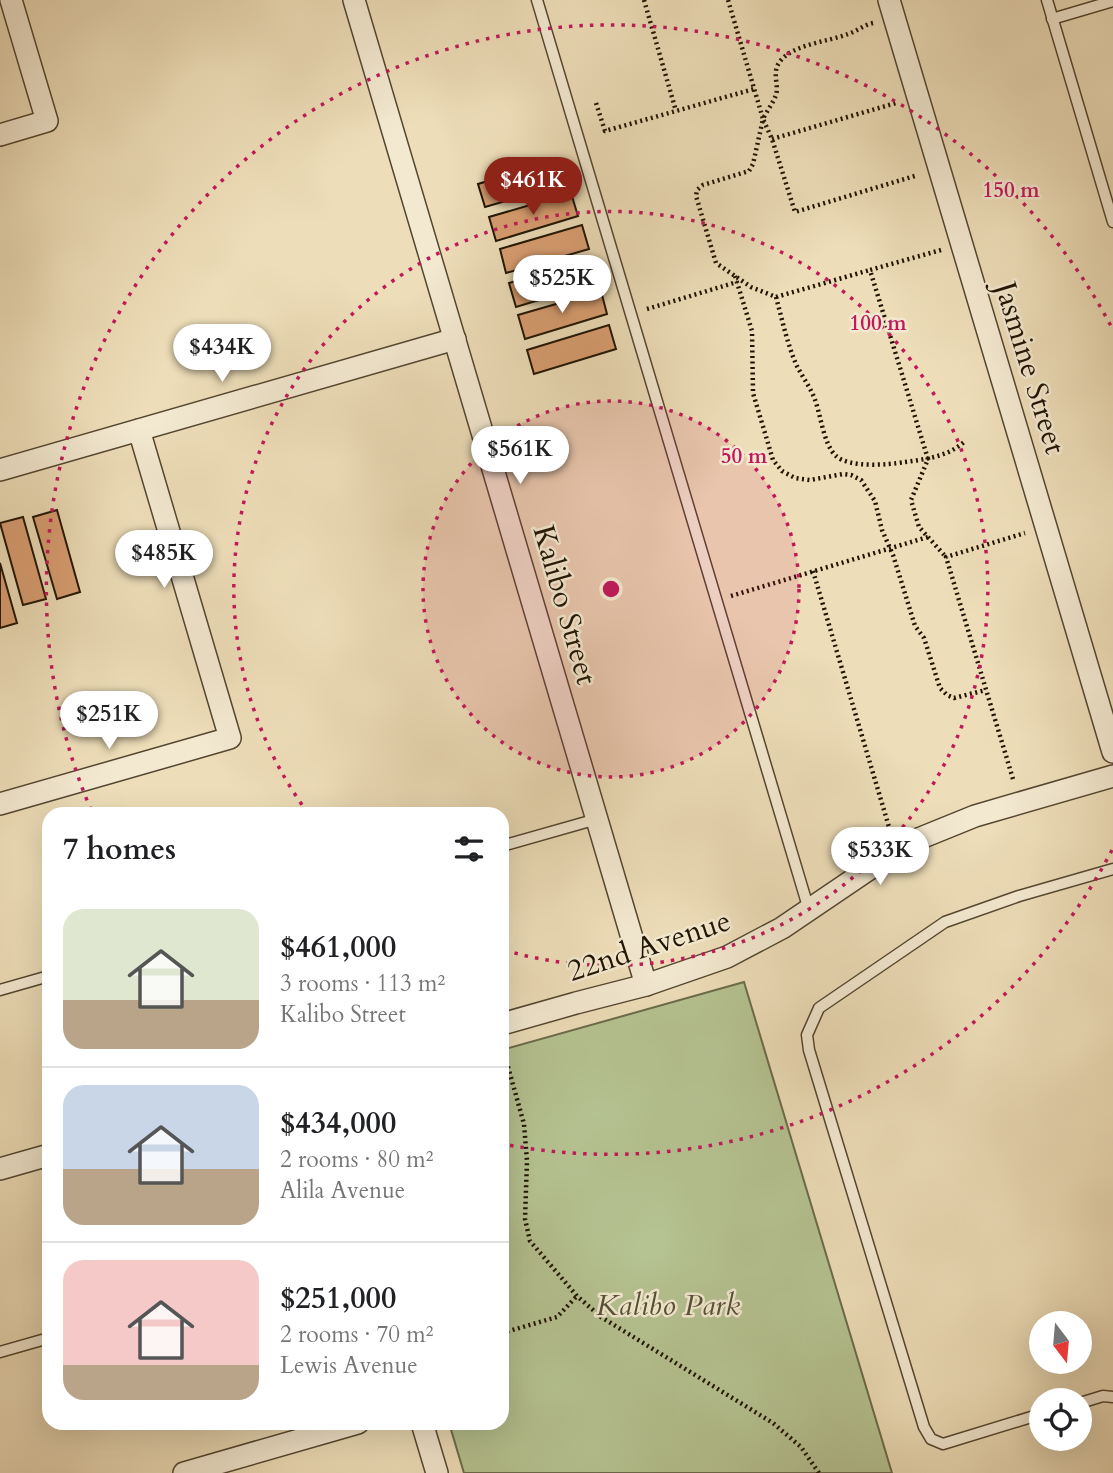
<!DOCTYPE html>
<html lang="en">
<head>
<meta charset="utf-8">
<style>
  :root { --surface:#fff; --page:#f2f2f2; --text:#202124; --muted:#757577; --line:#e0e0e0; --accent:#8f2418 }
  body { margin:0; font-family:Cardo,serif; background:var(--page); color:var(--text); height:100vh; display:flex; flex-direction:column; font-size:26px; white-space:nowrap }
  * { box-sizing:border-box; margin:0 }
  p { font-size:23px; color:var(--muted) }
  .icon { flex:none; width:38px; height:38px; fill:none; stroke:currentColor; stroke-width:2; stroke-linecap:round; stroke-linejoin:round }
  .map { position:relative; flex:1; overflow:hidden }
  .side { position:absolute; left:42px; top:807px; width:467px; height:623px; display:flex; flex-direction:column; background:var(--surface); border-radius:21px; box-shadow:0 7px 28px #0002 }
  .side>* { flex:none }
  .needle { width:46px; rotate:164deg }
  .fabs { position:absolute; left:1029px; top:1311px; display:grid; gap:14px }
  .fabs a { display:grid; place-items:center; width:63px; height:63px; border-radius:50%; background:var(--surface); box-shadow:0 7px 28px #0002; font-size:35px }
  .price { position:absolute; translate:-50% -60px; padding:0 16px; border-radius:24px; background:#fff; color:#222; font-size:23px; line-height:46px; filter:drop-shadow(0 2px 4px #0008) }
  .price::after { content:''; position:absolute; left:50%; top:42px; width:21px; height:16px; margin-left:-10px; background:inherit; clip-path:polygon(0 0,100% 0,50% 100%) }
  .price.on { background:var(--accent); color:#fff }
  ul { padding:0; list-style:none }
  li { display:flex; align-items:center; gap:21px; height:175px; padding:0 21px }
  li+li { border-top:2px solid var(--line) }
  li span { display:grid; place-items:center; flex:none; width:196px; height:140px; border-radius:21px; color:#555 }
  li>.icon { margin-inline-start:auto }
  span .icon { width:84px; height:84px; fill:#fffc; stroke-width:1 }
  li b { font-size:30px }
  h2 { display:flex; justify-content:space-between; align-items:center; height:84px; padding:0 21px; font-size:30px }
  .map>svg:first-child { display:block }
</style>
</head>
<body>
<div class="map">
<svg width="1113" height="1473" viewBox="0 0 1113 1473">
  <rect width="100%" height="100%" fill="#edddb8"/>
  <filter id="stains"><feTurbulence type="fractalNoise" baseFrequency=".00286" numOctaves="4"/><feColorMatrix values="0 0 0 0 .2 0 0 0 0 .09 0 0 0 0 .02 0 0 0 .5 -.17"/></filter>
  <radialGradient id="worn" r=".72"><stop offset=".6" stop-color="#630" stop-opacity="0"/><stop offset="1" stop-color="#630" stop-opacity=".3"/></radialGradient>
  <!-- green -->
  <path fill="#b5c291" stroke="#6a6b4a" stroke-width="2" d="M744,982L892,1473H464L449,1423H502V1050Z"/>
  <!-- building -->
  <g fill="#d99e71" stroke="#201403" stroke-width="2">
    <path d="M560,159L567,183L485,207L478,184Z"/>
    <path d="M571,193L578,216L496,241L489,217Z"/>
    <path d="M582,225L589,249L506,273L500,249Z"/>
    <path d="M591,259L598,282L516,307L509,283Z"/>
    <path d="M601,291L607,314L525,339L518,315Z"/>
    <path d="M609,325L616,349L534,374L527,350Z"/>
    <path d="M57,510L80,592L57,599L33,517Z"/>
    <path d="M23,517L46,599L23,605L0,523Z"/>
    <path d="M0,563L17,623L0,628Z"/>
  </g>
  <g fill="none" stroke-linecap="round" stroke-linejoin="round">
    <defs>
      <g id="lane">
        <path d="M537,0L809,910"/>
        <path d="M1047,0L1113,222"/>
        <path d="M1052,19L1113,1"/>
        <path d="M502,846L597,819"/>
        <path d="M0,990L49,976"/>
        <path d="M0,1352L49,1338"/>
        <path d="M1080,1403L1103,1396L1113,1397"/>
        <path d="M1041,1414L943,1444L931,1439L924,1427L809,1050L807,1035L819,1008L945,922L1019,896L1113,869"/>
      </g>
      <g id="street">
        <path d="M354,0L646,985"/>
        <path d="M889,0L1113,752"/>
        <path d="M0,135L47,121L11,0"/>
        <path d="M0,470L455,339"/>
        <path d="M0,804L230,738L139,430"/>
        <path d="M502,1024L576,1003L646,985L727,957L782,928L906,844L975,816L1113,776"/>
        <path d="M0,1169L49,1155"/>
        <path d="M422,1423L437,1473"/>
        <path d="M184,1473L358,1423"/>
      </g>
    </defs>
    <!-- lane casing -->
    <use href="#lane" stroke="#534630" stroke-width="13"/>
    <!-- street casing -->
    <use href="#street" stroke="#534630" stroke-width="24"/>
    <!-- path -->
    <g stroke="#201403" stroke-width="4.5" stroke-dasharray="2 3.5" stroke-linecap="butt">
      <path d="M644,0L676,111"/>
      <path d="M728,0L763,119L753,164L749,171L703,185L697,190L696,196L716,263L751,287L776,297L870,270"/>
      <path d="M873,23C864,25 857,31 848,34C828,42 791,44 779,63C772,73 779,85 776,95C773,103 767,111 763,119L772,139L795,212L918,175"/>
      <path d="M596,103L605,131L754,89"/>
      <path d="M772,139L896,103"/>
      <path d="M941,250L870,270L928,459L911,500L919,527L946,557"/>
      <path d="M735,276L752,331L753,393L773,460L782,471L795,478L810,480L843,474L851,475L861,480L875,501L882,530L893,555L915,626L924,638L940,688L947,695L954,698L986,690"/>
      <path d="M776,297C782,319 787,343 796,364C801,375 809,385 814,397C821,414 823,444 836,456C849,468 888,465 905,462C926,459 947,457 964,442"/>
      <path d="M647,309L737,282"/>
      <path d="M813,571L889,827"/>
      <path d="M731,596L928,537"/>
      <path d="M1013,779L946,557L1025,533"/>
      <path d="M505,1056L524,1124L527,1161L525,1219L530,1241L577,1296L601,1317L773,1423L801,1447L819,1473"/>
      <path d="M502,1333L557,1317L577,1296"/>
    </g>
    <!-- lane -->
    <use href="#lane" stroke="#f3e9d1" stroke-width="10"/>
    <!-- street -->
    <use href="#street" stroke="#f3e9d1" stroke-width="21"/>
  </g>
  <!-- distance rings -->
  <circle cx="611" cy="589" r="188" fill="#c2185b" fill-opacity=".12"/>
  <g fill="none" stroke="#c2185b" stroke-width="3.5" stroke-dasharray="3.5 7">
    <circle cx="611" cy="589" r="188"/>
    <path d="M308 813A377 377 0 1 1 504 950"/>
    <path d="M1112 850A565 565 0 0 1 503 1144M91 810A565 565 0 0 1 1112 328"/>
  </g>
  <g text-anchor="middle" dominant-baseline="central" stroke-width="5" stroke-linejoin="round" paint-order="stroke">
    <!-- street labels -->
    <g font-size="30" fill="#201403" stroke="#f3e9d1">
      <text transform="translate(1030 368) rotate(73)">Jasmine Street</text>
      <text transform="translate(565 605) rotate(74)">Kalibo Street</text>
      <text transform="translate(649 946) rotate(-18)">22nd Avenue</text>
    </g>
    <!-- park labels -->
    <g font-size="30" font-style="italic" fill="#545135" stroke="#f3e9d1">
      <text x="668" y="1305">Kalibo Park</text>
    </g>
  </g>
  <circle cx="611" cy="589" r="10" fill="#c2185b" stroke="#f3e9d1" stroke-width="3.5"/>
  <g font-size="21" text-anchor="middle" font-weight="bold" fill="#c2185b" stroke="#f3e9d1" stroke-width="5" stroke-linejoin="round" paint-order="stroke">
    <text x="1011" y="197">150 m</text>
    <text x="878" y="330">100 m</text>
    <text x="744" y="463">50 m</text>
  </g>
  <rect width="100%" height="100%" filter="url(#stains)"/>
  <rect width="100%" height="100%" fill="url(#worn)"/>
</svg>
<div class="fabs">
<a><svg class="needle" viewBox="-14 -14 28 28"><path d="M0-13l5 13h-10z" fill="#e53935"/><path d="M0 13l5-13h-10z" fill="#757577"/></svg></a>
<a><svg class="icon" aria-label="locate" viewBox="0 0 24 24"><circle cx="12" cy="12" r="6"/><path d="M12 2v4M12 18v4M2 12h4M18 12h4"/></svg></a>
</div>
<b class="price on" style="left:533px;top:217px">$461K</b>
<b class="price" style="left:562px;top:315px">$525K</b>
<b class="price" style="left:222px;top:384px">$434K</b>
<b class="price" style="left:520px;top:486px">$561K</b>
<b class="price" style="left:164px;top:590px">$485K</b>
<b class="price" style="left:109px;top:751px">$251K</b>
<b class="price" style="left:880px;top:887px">$533K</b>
<section class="side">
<h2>7 homes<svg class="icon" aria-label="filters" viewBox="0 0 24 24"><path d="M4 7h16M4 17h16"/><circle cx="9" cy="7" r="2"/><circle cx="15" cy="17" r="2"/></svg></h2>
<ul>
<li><span style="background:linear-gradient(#dfe7d0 65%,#b9a48a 0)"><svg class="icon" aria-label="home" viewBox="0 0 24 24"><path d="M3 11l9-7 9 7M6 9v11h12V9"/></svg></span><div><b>$461,000</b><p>3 rooms · 113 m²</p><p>Kalibo Street</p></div></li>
<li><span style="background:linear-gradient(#c9d6e8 60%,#b9a48a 0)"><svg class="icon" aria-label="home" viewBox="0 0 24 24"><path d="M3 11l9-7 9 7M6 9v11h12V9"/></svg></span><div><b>$434,000</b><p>2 rooms · 80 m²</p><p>Alila Avenue</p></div></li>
<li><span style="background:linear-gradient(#f6c9c9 75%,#b9a48a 0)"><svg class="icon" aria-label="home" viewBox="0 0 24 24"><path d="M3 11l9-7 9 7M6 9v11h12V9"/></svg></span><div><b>$251,000</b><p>2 rooms · 70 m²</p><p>Lewis Avenue</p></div></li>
</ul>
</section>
</div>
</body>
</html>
